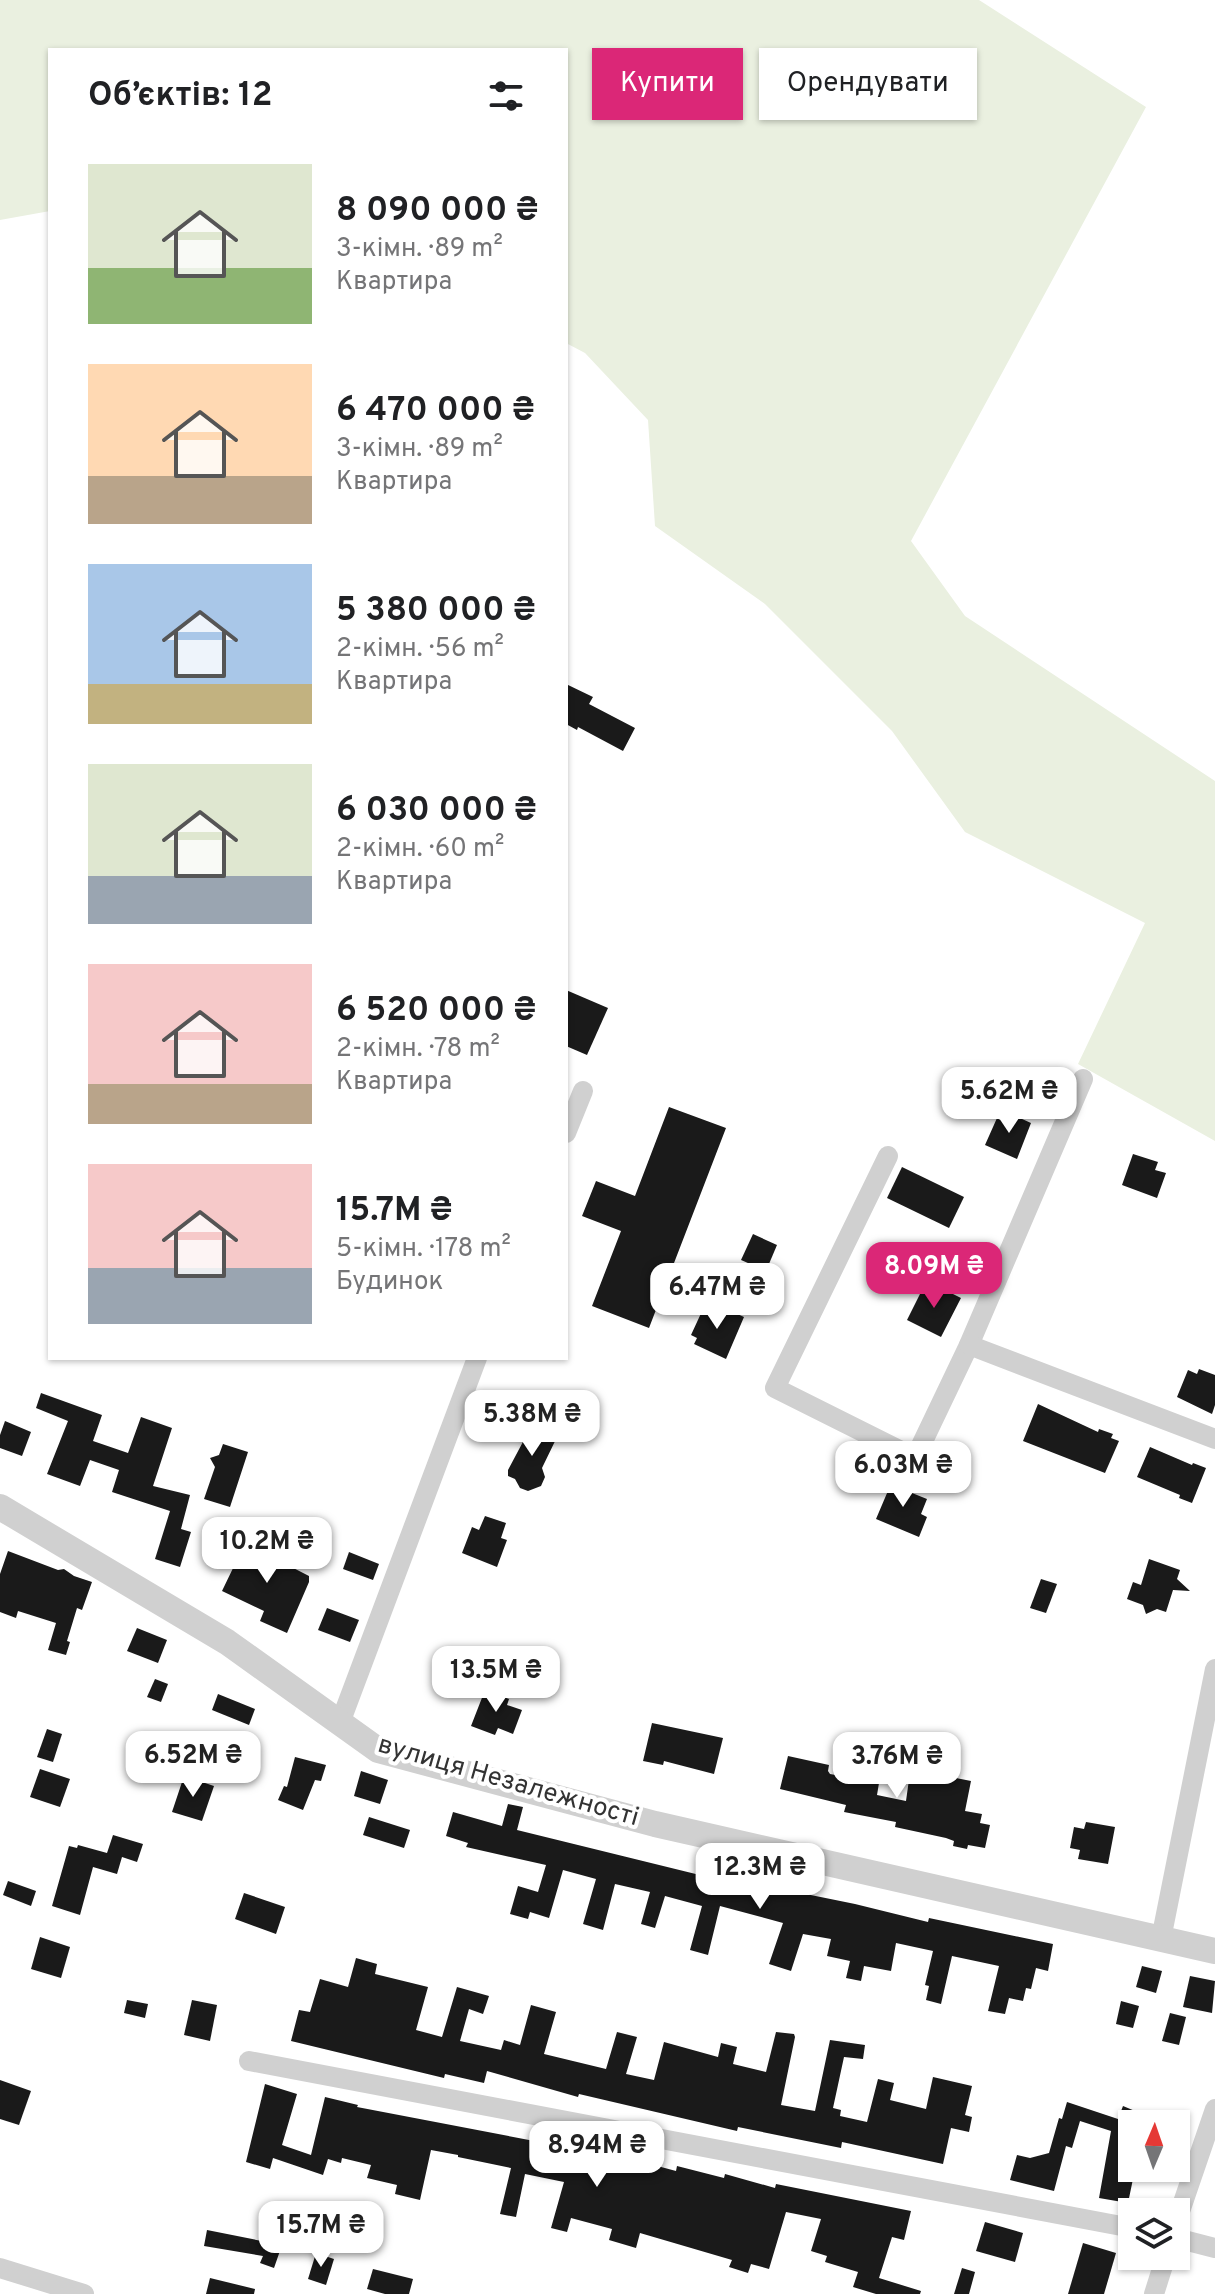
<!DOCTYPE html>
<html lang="uk">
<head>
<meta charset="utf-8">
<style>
  :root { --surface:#fff; --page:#f2f2f2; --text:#202124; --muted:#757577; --accent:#db2777 }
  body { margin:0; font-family:Overpass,sans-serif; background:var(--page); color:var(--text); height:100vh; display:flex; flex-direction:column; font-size:30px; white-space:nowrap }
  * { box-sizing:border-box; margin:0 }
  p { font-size:26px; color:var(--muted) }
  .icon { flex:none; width:44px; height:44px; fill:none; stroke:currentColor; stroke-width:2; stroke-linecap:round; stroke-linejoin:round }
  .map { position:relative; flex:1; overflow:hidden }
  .drawer { position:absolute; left:48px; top:48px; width:520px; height:1312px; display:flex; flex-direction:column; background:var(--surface); border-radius:0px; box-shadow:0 2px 6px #0004 }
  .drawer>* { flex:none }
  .guide { position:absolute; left:592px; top:48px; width:502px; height:72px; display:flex; gap:16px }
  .needle { width:52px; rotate:2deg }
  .buttons { position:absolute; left:1118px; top:2110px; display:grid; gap:16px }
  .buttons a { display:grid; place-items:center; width:72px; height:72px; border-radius:0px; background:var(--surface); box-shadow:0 2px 6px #0004; font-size:40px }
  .price { position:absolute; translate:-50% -68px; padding:0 18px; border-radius:16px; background:#fff; color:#222; font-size:26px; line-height:52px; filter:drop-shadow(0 2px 4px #0008) }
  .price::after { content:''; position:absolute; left:50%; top:48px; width:24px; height:18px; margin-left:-12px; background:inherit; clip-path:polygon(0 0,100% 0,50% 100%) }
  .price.selected { background:var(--accent); color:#fff }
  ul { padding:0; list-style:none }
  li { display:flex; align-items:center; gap:24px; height:200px; padding:0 40px }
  li span { display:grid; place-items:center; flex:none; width:224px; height:160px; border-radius:0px; color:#555 }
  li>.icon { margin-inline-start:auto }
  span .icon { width:96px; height:96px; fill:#fffc; stroke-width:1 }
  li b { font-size:34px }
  h2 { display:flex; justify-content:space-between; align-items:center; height:96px; padding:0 40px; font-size:34px }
  .tag { padding:0 28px; border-radius:0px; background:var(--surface); box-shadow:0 2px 6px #0004; font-size:28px; line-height:72px }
  .tag.selected { background:var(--accent); color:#fff }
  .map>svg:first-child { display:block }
</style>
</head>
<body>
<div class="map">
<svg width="1215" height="2294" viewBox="0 0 1215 2294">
  <rect width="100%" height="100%" fill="#fff"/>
  <!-- green -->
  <path fill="#eaf0e0" d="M0,0H979L1146,107L911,541L965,616L1215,781V1141L1078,1064L1145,923L965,832L892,731L765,604L655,526L648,420L585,353L566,343V50H50V211L0,220Z"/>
  <!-- building -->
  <g fill="#1a1a1a">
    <path d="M566,684L593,697L589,704L635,728L623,751L578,727L577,730L566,724Z"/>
    <path d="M566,990L608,1008L587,1055L566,1046Z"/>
    <path d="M669,1107L726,1128L649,1328L592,1306L621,1231L582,1216L596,1181L635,1196Z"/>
    <path d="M1004,1111L1031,1123L1017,1159L985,1145L997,1118L1000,1120Z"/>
    <path d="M1133,1154L1158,1162L1155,1170L1166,1173L1157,1198L1122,1185Z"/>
    <path d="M902,1167L964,1197L949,1228L887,1198Z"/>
    <path d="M753,1234L777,1245L766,1271L741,1260Z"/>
    <path d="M933,1284L961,1298L941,1337L907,1320L922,1290L928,1293Z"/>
    <path d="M722,1307L744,1317L726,1359L694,1344L697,1338L691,1335L703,1309L718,1316Z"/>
    <path d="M1199,1369L1215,1375V1405L1212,1414L1177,1397L1188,1370L1197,1374Z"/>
    <path d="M41,1393L102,1415L93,1441L128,1453L141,1417L172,1428L153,1486L190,1495L181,1529L191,1532L180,1567L155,1559L170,1511L112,1492L119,1470L90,1460L80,1486L47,1474L68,1421L36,1408Z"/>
    <path d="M1038,1404L1098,1432L1099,1429L1113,1434L1111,1438L1119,1441L1105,1473L1023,1441Z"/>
    <path d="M5,1421L31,1432L22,1456L0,1448V1435Z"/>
    <path d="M533,1423L558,1435L542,1468L545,1477L541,1486L528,1491L520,1488L515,1479L508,1476V1470Z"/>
    <path d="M223,1444L248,1452L230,1507L204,1499L215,1467L210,1458L219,1455Z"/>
    <path d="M1150,1447L1192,1465L1193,1463L1206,1468L1192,1503L1179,1498L1180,1495L1137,1477Z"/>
    <path d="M893,1479L909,1486L907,1491L927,1499L921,1514L927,1517L919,1537L876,1519Z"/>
    <path d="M485,1516L506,1523L501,1538L507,1540L497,1567L462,1553L472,1527L479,1530Z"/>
    <path d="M248,1537L271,1546L268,1555L309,1576V1582L287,1633L260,1621L264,1611L222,1591Z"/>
    <path d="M8,1551L58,1570L64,1569L74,1576L92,1582L82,1610L77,1608L67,1641L70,1642L66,1655L48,1650L56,1623L18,1611L16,1618L0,1612V1574Z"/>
    <path d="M349,1552L379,1564L373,1580L343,1569Z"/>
    <path d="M1149,1559L1180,1570L1177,1579L1190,1591L1173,1590L1166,1612L1157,1609L1146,1614L1143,1605L1127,1599L1133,1582L1141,1585Z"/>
    <path d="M1041,1579L1057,1584L1046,1613L1030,1608Z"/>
    <path d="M327,1608L359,1620L350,1642L318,1630Z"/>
    <path d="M137,1628L167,1640L158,1663L127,1651Z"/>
    <path d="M155,1679L168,1684L161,1702L147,1697Z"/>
    <path d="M485,1690L509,1699L507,1705L522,1710L513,1734L498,1728L495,1735L471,1726Z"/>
    <path d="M218,1694L255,1709L249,1725L212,1710Z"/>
    <path d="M652,1723L723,1738L714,1774L664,1761L663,1765L643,1761Z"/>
    <path d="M47,1729L62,1734L53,1762L37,1757Z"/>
    <path d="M788,1756L829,1765L828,1771L830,1774L879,1783L877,1795L906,1801L912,1758L943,1763L941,1775L971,1781L965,1811L982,1814L980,1823L990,1825L985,1848L968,1845L967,1849L953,1846L954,1841L946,1838L895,1827L896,1822L844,1812L846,1805L780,1789Z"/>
    <path d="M295,1757L326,1765L321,1781L315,1780L303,1810L278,1800L284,1786L287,1787Z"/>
    <path d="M40,1769L70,1779L60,1807L30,1797Z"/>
    <path d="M361,1771L388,1780L380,1804L354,1796Z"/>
    <path d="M184,1776L214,1786L202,1821L172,1812Z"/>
    <path d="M508,1804L523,1807L517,1830L716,1879L717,1877L766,1888L768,1878L798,1885L796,1892L855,1904L928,1922L929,1918L1053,1944L1048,1971L1036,1968L1031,1989L1026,1988L1023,2001L1009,1998L1005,2014L988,2011L999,1966L952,1956L941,2004L926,2000L929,1986L925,1985L933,1951L896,1943L891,1971L864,1966L861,1981L846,1978L850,1961L827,1956L831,1939L803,1934L791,1971L769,1964L783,1923L720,1906L708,1955L690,1950L702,1906L665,1896L655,1928L641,1924L650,1892L615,1884L603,1930L583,1924L596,1879L563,1870L549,1918L530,1912L528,1919L510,1914L518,1886L538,1892L546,1865L466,1847L468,1843L446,1836L453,1812L502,1826Z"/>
    <path d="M369,1817L410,1830L404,1848L363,1835Z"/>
    <path d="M1086,1822L1115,1827L1108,1864L1078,1859L1080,1850L1070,1848L1074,1827L1084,1829Z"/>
    <path d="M113,1835L143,1844L137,1862L122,1857L117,1874L93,1867L80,1915L52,1906L69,1846L77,1848L78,1845L107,1853Z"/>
    <path d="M8,1881L36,1891L31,1906L3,1895Z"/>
    <path d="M244,1893L285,1907L276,1934L235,1919Z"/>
    <path d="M40,1937L70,1947L61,1978L31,1969Z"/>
    <path d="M356,1958L377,1964L375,1974L428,1987L416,2030L442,2037L457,1987L489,1996L483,2014L469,2009L460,2041L501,2050L504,2040L520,2045L531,2005L556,2012L544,2054L606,2069L617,2032L637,2037L626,2074L654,2080L664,2042L718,2057L721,2043L737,2047L733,2064L766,2072L776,2032L794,2034L795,2037L781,2105L815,2111L830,2040L865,2045L863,2059L844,2057L833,2108L841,2110L840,2116L867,2122L878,2079L894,2083L890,2100L926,2109L933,2077L972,2086L965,2115L972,2117L969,2132L951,2128L943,2164L842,2142L841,2148L738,2127L737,2131L579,2094L578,2097L487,2071L484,2083L445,2074L444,2078L291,2041L299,2010L310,2012L320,1979L348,1987Z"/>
    <path d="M1142,1966L1162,1971L1156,1993L1136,1987Z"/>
    <path d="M1190,1976L1215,1981L1212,2013L1183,2007Z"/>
    <path d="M127,2000L148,2004L145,2018L124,2013Z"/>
    <path d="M192,2000L217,2005L210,2041L184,2035Z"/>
    <path d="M1121,2001L1139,2006L1133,2028L1116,2024Z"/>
    <path d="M1170,2013L1186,2017L1179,2045L1162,2041Z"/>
    <path d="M0,2080L31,2091L19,2125L0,2119Z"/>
    <path d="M265,2084L297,2094L282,2145L311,2155L325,2097L358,2105L357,2107L550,2144V2147L622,2166L624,2157L676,2171L677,2166L724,2178L725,2174L775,2188L776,2184L911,2211L904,2240L892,2237L879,2278L921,2291L920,2294H876L853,2287L858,2272L825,2262L827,2256L811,2251L821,2219L786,2212L769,2269L751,2264L748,2273L729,2267L732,2260L640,2233L636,2248L609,2240L612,2229L571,2218L567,2232L551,2228L564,2182L525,2174L516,2217L500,2214L511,2168L458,2157V2155L431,2150L420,2200L395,2194L397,2185L367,2178L371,2165L342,2158L341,2163L328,2159L323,2175L273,2158L270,2169L246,2162Z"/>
    <path d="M1067,2102L1118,2119L1123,2106L1135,2111L1120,2168L1125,2169L1123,2177L1133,2179L1128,2203L1099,2198L1111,2131L1080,2121L1072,2148L1066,2146L1054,2191L1010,2180L1017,2155L1030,2158L1049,2153L1059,2118L1062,2119Z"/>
    <path d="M985,2222L1023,2233L1015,2262L976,2251Z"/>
    <path d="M207,2230L282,2245L274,2268L260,2263L263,2256L204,2246Z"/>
    <path d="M1083,2243L1116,2253L1104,2294H1068Z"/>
    <path d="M316,2253L334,2259L326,2285L308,2279Z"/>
    <path d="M962,2268L975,2272L969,2294H954Z"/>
    <path d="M373,2269L413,2279L409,2294H385L367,2289Z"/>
    <path d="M210,2278L255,2289L254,2294H206Z"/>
  </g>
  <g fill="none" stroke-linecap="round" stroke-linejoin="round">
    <!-- minor -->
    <g stroke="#d0d0d0" stroke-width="20">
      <path d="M566,1133L583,1091"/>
      <path d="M888,1156L775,1388L915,1458L969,1345L1083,1079"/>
      <path d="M969,1345L1215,1439"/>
      <path d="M340,1723L477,1358"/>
      <path d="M1161,1939L1215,1669"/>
      <path d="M249,2061L1132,2228"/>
      <path d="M1176,2223L1215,2109"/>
      <path d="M1176,2238L1215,2248"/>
      <path d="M0,2268L84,2294"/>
      <path d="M1154,2294L1166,2256"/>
    </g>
    <!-- tertiary -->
    <path stroke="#d0d0d0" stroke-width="26" d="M0,1507L227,1642L378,1750L655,1824L1215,1951"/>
  </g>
  <g text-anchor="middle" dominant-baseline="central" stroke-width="8" stroke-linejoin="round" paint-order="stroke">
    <!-- street labels -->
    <g font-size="26" fill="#333" stroke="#fff">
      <text transform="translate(508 1782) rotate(16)">вулиця Незалежності</text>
    </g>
  </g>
</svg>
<div class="buttons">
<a><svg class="needle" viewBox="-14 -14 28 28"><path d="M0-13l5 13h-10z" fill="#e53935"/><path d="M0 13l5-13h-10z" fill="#757577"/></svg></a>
<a><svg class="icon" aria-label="layers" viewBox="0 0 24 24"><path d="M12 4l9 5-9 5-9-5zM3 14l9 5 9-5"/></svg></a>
</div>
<b class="price" style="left:1009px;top:1135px">5.62M ₴</b>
<b class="price selected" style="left:934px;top:1310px">8.09M ₴</b>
<b class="price" style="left:717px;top:1331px">6.47M ₴</b>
<b class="price" style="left:532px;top:1458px">5.38M ₴</b>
<b class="price" style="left:903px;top:1509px">6.03M ₴</b>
<b class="price" style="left:267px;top:1585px">10.2M ₴</b>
<b class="price" style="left:496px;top:1714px">13.5M ₴</b>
<b class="price" style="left:193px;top:1799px">6.52M ₴</b>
<b class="price" style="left:897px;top:1800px">3.76M ₴</b>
<b class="price" style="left:760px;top:1911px">12.3M ₴</b>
<b class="price" style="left:597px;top:2189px">8.94M ₴</b>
<b class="price" style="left:321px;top:2269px">15.7M ₴</b>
<div class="guide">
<a class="tag selected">Купити</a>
<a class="tag">Орендувати</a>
</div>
<section class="drawer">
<h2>Об’єктів: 12<svg class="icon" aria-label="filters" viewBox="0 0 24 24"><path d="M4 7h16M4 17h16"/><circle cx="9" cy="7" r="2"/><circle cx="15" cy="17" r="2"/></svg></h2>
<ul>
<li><span style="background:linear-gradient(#dfe7d0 65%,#8fb573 0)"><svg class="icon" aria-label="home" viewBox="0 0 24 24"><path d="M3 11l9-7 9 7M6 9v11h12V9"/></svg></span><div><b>8 090 000 ₴</b><p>3-кімн. · 89 m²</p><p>Квартира</p></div></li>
<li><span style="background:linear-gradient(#ffd9b3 70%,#b9a48a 0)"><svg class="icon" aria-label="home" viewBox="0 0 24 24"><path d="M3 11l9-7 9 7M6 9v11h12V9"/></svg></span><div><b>6 470 000 ₴</b><p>3-кімн. · 89 m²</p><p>Квартира</p></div></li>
<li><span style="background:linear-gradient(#a9c7e8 75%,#c2b280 0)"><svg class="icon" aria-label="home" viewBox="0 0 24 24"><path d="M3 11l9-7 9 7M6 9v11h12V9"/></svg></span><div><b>5 380 000 ₴</b><p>2-кімн. · 56 m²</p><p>Квартира</p></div></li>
<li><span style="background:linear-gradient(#dfe7d0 70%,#9aa5b1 0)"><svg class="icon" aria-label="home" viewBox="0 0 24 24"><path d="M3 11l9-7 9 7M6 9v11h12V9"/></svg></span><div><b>6 030 000 ₴</b><p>2-кімн. · 60 m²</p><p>Квартира</p></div></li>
<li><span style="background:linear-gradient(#f6c9c9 75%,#b9a48a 0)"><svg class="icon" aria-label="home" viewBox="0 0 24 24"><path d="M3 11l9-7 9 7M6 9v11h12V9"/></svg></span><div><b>6 520 000 ₴</b><p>2-кімн. · 78 m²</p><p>Квартира</p></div></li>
<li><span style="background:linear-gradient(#f6c9c9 65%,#9aa5b1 0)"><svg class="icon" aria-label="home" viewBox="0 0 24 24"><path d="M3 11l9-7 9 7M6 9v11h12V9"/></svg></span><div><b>15.7M ₴</b><p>5-кімн. · 178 m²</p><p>Будинок</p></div></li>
</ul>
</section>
</div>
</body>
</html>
